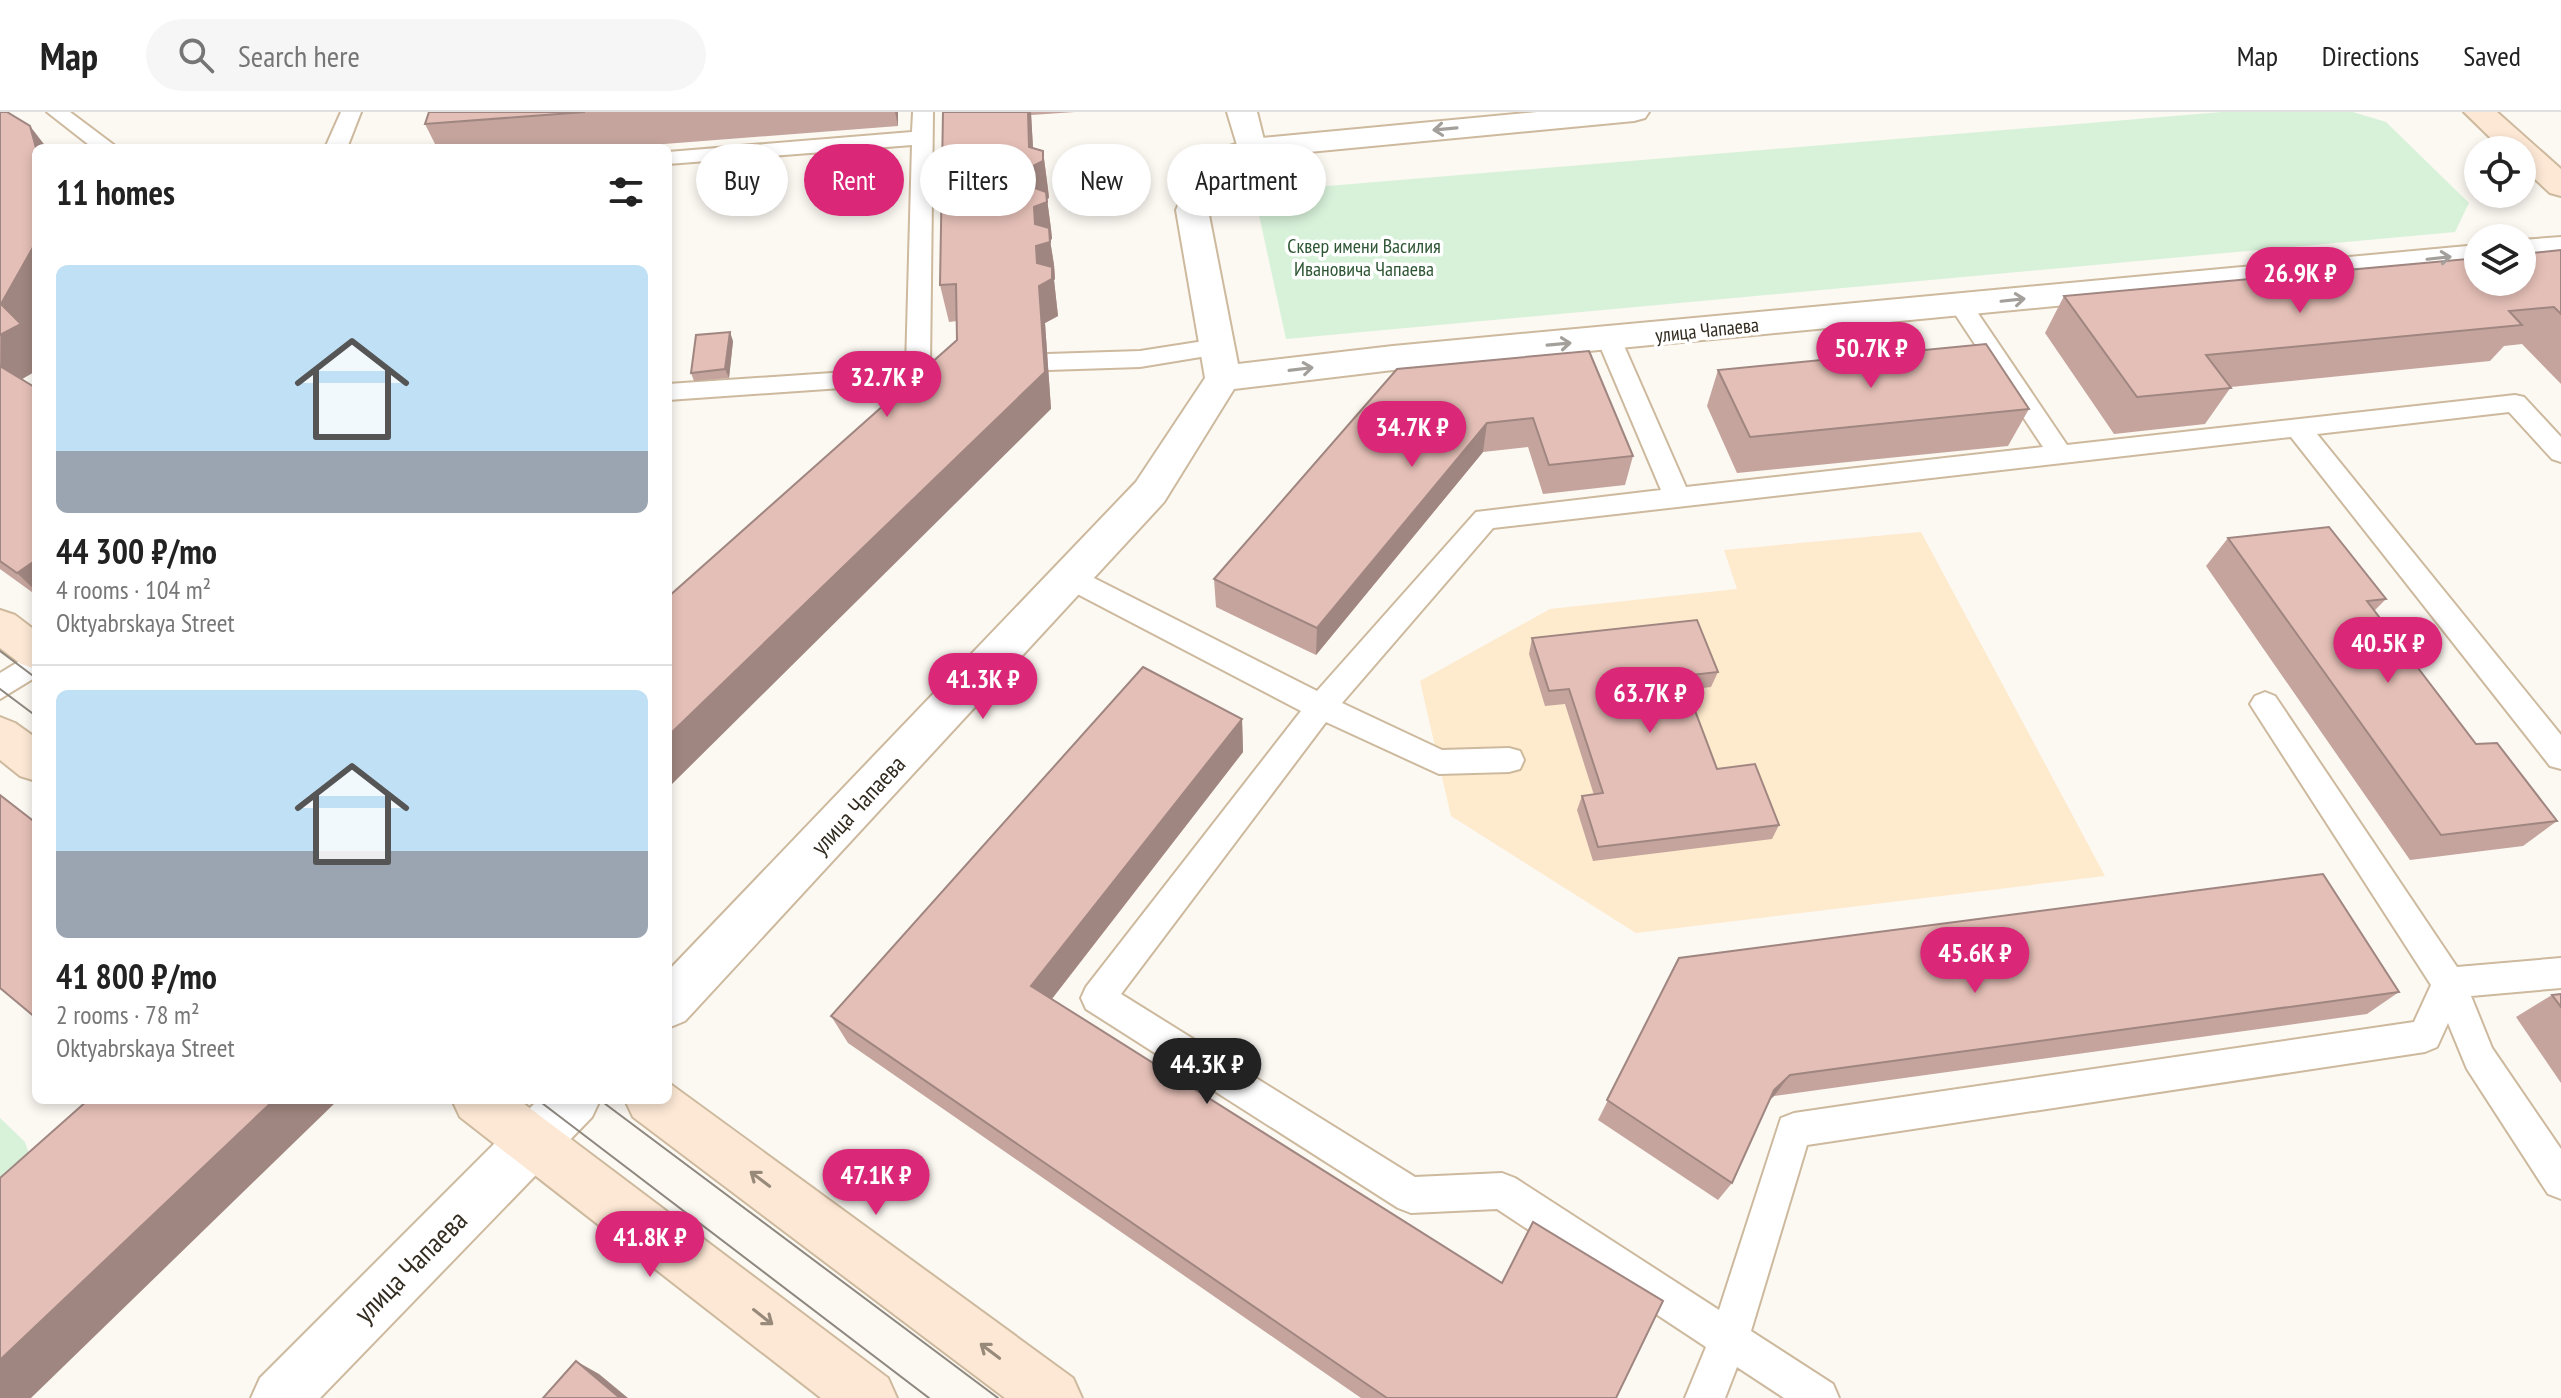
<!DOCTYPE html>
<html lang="en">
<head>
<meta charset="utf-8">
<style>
  :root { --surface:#fff; --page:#f6f6f6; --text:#222; --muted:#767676; --line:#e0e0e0; --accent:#db2777 }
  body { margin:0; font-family:"PT Sans Narrow",sans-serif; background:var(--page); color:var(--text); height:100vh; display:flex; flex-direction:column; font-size:30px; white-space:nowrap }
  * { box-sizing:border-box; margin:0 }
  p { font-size:26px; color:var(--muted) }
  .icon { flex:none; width:44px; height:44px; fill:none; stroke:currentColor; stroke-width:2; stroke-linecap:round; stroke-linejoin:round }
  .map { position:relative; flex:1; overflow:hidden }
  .drawer { position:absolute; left:32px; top:32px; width:640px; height:960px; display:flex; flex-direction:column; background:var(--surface); border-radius:12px; box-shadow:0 4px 12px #0003 }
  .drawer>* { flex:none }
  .top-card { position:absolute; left:696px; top:32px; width:760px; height:72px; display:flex; gap:16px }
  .fabs { position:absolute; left:2464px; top:24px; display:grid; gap:16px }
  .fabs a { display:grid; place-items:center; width:72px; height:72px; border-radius:50%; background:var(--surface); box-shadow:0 4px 12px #0003; font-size:40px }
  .price { position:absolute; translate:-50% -68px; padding:0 18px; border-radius:28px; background:var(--accent); color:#fff; font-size:26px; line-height:52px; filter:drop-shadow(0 2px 4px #0008) }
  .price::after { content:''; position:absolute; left:50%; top:48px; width:24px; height:18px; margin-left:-12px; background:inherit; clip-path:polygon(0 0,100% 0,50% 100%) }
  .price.current { background:#222; color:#fff }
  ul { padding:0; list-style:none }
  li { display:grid; align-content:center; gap:16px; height:424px; padding:0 24px }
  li+li { border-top:2px solid var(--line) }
  li span { display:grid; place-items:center; height:248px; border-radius:12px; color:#555 }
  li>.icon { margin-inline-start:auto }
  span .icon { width:144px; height:144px; fill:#fffc; stroke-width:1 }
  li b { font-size:34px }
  h2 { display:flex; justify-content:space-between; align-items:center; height:96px; padding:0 24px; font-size:34px }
  .chip { padding:0 28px; border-radius:36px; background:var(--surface); box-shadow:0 4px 12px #0003; font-size:28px; line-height:72px }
  .chip.current { background:var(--accent); color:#fff }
  header { display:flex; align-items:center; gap:48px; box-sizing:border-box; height:112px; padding:0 40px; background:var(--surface); border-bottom:2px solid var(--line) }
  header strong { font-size:38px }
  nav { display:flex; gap:44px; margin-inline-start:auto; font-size:28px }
  .search { width:560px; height:72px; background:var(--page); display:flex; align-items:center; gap:20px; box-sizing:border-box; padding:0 28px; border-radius:44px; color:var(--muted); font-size:30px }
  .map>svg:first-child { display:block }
</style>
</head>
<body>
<header>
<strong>Map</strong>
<div class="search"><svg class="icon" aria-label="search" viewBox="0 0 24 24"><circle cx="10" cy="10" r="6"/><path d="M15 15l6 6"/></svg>Search here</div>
<nav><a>Map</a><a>Directions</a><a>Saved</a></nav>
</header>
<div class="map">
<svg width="2561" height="1286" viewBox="0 0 2561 1286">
  <rect width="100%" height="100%" fill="#fcf8f2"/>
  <!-- built -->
  <path fill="#feeacd" d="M1921,420L2105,764L1636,821L1451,704L1420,569L1550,497L1737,477L1724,438Z"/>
  <!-- green -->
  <g fill="#d8f2da">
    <path d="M2222,0H2353L2386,10L2469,91L2455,120L1286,227L1254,80Z"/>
    <path d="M0,1006L25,1030L51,1106L0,1151Z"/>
  </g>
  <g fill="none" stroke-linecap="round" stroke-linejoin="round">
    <defs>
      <g id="service">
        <path d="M47,0H70L118,36H93Z"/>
        <path d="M341,0H361L347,36H325Z"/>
        <path d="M913,0H933L930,254L942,256L945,262L942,268L925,271L905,301H887L884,295L899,272L668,288V272L906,256L912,33L668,52V40L912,20Z"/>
        <path d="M1961,186L1969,188L2067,333L2515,283L2524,285L2561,325V350L2552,347L2509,300L2317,322L2561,623V657L2550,654L2291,325L1493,416L1342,591L1442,638L1509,636L1520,639L1524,648L1520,657L1509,660L1439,662L1326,610L1121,882L1415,1065L1502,1061L1515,1066L1719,1198L1781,1006L1794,1001L2414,910L2431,873L2255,600L2250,592L2255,584L2265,580L2275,584L2457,855L2561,846V876L2471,884L2492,936L2561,1037V1087L2548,1082L2467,957L2448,911L2437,935L2425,940L1807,1033L1751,1219L1833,1272L1839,1286H1784L1737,1255L1725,1286H1685L1706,1235L1497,1097L1411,1101L1398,1096L1086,897L1081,886L1086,875L1301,599L1062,474L1058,467L1062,460L1072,457L1082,460L1317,579L1476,400L1661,378L1597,227L1601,222L1609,219L1621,227L1686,375L2043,335L1949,193Z"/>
        <path d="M1217,227L1229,235L1225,241L1140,255L1048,258L1036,250L1048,242L1140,239Z"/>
        <path d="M36,539V565L0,587V561Z"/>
      </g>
      <path id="minor" d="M1227,0H1257L1266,36L1262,43H1240Z"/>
      <g id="tertiary">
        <path d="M1537,0H1649L1645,6L1634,9L1256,45L1224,57L1208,98L1238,252L1393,234L2478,133V153L1393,258L1234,277L1164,390L685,909L668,916V859L1136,370L1205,266L1176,98L1200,44L1251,27Z"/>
        <path d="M2561,125V145L2522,148V128Z"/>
        <path d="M538,988H600L592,1005L320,1286H251L260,1266Z"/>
      </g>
      <g id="secondary">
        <path d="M2464,0H2497L2561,57V84L2550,81L2522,55V38H2503Z"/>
        <path d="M0,498L15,503L36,519V557L21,552L0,536Z"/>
        <path d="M0,605L15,611L36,626V669L20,664L0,648Z"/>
        <path d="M669,971L1073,1266L1082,1286H1005L633,1005L625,988H668Z"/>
        <path d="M452,988H519L888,1266L897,1286H821L460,1005Z"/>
      </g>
    </defs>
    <!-- service casing -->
    <use href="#service" stroke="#cdb99d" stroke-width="4"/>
    <!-- minor casing -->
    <use href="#minor" stroke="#cdb99d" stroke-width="4"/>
    <!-- tertiary casing -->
    <use href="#tertiary" stroke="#cdb99d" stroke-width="4"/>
    <!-- secondary casing -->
    <use href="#secondary" stroke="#cdb99d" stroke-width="4"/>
    <!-- service -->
    <use href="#service" fill="#fff" fill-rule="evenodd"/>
    <!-- minor -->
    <use href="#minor" fill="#fff" fill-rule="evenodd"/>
    <!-- tertiary -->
    <use href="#tertiary" fill="#fff" fill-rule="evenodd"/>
    <!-- secondary -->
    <use href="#secondary" fill="#fde8d5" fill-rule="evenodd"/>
    <!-- tram -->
    <g stroke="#8d877e" stroke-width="2">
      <path d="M0,539L36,566"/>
      <path d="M0,577L36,604"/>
      <path d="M538,988L929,1286"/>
      <path d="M600,988L998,1286"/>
    </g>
  </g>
  <!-- wall -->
  <g fill="#c4a49d">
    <path d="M0,0L35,228L22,267L36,276V483L0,457Z"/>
    <path d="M429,0H898V14L613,36H437L425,12Z"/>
    <path d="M943,0H1075L1031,3L1033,36L1043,39L1048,76L1049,86L1047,87L1051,117L1052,127L1050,128L1054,153L1055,167L1054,168L1058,204L1045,211L1051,297L957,228V209L949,210L940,173Z"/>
    <path d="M2561,138V272L2522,232L2504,234L2490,249L2231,275L2205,312L2114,322L2045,221L2064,184Z"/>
    <path d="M733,229L729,266L694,269L691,261Z"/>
    <path d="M1589,239L1633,344L1625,373L1543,382L1528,335L1483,340L1316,543L1216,495L1214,467Z"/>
    <path d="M1718,258L2029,297L2008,334L1737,361L1707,294Z"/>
    <path d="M2228,426L2386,487L2374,499L2476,632L2557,709L2523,734L2410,748L2206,454Z"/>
    <path d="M1532,526L1718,560L1711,575L1687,578L1717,657L1779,713L1772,727L1593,749L1577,698L1582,684L1594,683L1565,592L1545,594L1529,542Z"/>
    <path d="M1242,607L1243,640L1052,887L1502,1171L1616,1286H1361L848,931L831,904Z"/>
    <path d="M1679,846L2399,880L2367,902L1774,984L1769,988L1732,1071L1718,1088L1598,1008Z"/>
    <path d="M2561,882V971L2516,905L2552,883Z"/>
  </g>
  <!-- shaded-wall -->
  <g fill="#a08680">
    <path d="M895,0H898V14Z"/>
    <path d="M1028,0H1031L1034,54L1043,39L1049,86L1047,87L1051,117L1052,127L1050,128L1054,153L1055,167L1054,168L1058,204L1045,211L1051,297L668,676V624L1037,151Z"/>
    <path d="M30,14L47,36H36Z"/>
    <path d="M36,130V225L35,228L36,229V259L0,280L1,192Z"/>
    <path d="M730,220L733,229L729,266L725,257Z"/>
    <path d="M1487,311L1483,340L1316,543L1317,516Z"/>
    <path d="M36,448V479L17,461Z"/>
    <path d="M1242,607L1243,640L1040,902L1031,874Z"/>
    <path d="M1790,963L1774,984L1759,998L1774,978Z"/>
    <path d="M274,988H338L31,1286H0V1248Z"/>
    <path d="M576,1249L599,1262L628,1286H620Z"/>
  </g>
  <!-- building -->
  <g fill="#e4bfb7" stroke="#a08680" stroke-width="2">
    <path d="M0,0H7L30,14L36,36V130L1,192L21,212L0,223Z"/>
    <path d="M429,0H585L425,12Z"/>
    <path d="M943,0H1028L1029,35L1043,39V49L1031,55L1032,75L1046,80L1047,90L1034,95L1035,112L1049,116L1050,130L1036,134L1037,151L1052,155V167L1039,174L1045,260L668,624V485L957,228L956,172L940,173Z"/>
    <path d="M2561,138V202L2554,195L2509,199L2522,213L2206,243L2231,276L2137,285L2064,184L2478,146V170H2522V142Z"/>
    <path d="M730,220L725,257L691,261L696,223Z"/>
    <path d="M1986,232L2029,297L1750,325L1718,258Z"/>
    <path d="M1589,239L1633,344L1549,353L1533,306L1487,311L1317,516L1214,467L1397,257Z"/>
    <path d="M0,254L36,276V448L17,461L0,449Z"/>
    <path d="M2329,415L2386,487L2367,489L2476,632L2497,631L2557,709L2441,723L2228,426Z"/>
    <path d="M1697,508L1718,560L1682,564L1717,657L1755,652L1779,713L1598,735L1582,684L1603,681L1569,577L1549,579L1532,526Z"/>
    <path d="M1143,555L1242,607L1031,874L1502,1171L1533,1110L1663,1189L1616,1286H1387L831,904Z"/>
    <path d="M0,683L36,711V906L0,876Z"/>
    <path d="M2323,762L2399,880L1790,963L1774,978L1732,1071L1607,988L1679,846Z"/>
    <path d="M2561,882V895L2552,883Z"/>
    <path d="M88,988H274L0,1248V1066Z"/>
    <path d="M576,1249L620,1286H543Z"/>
  </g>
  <!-- one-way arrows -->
  <defs><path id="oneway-shaft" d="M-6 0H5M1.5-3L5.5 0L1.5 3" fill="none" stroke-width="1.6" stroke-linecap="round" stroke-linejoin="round" transform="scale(2)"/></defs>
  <g stroke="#a3a09b">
    <use href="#oneway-shaft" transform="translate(1445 17) rotate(175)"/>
    <use href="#oneway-shaft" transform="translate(2439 146) rotate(-6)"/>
    <use href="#oneway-shaft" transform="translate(2013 188) rotate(-6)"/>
    <use href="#oneway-shaft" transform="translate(1559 232) rotate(-5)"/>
    <use href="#oneway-shaft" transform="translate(1301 257) rotate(-7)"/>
  </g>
  <g stroke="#988a7a">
    <use href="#oneway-shaft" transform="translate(760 1067) rotate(-143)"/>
    <use href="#oneway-shaft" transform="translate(763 1205) rotate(38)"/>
    <use href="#oneway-shaft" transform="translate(990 1239) rotate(-143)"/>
  </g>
  <g text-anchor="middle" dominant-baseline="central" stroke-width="7" stroke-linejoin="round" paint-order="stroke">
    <!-- far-park labels -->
    <g font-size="20" fill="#2e5634" stroke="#fff">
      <text x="1364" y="134">Сквер имени Василия<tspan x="1364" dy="23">Ивановича Чапаева</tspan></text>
    </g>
    <!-- far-street labels -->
    <g font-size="20" fill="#322b20" stroke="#fff">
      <text transform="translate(1707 218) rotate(-6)">улица Чапаева</text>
    </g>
    <!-- street labels -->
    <g font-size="24" fill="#322b20" stroke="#fff">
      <text transform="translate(858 693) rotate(-47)">улица Чапаева</text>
    </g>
    <!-- near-street labels -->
    <g font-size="28" fill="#322b20" stroke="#fff">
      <text transform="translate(410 1154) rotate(-45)">улица Чапаева</text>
    </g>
  </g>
</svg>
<div class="fabs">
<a><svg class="icon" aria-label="locate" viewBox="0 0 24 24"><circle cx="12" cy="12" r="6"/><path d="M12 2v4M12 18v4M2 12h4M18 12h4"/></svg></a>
<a><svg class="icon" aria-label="layers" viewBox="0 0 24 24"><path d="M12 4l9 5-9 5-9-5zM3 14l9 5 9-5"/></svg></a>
</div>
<b class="price" style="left:2300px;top:203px">26.9K ₽</b>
<b class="price" style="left:1871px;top:278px">50.7K ₽</b>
<b class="price" style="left:887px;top:307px">32.7K ₽</b>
<b class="price" style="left:1412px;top:357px">34.7K ₽</b>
<b class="price" style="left:2388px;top:573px">40.5K ₽</b>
<b class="price" style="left:983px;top:609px">41.3K ₽</b>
<b class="price" style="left:1650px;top:623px">63.7K ₽</b>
<b class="price" style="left:1975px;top:883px">45.6K ₽</b>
<b class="price current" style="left:1207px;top:994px">44.3K ₽</b>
<b class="price" style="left:876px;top:1105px">47.1K ₽</b>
<b class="price" style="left:650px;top:1167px">41.8K ₽</b>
<div class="top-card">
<a class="chip">Buy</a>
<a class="chip current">Rent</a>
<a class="chip">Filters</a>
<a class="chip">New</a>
<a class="chip">Apartment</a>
</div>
<section class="drawer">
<h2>11 homes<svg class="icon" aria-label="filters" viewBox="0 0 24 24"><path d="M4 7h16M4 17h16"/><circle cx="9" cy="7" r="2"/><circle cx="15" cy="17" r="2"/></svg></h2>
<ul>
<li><span style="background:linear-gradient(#bfe0f5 75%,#9aa5b1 0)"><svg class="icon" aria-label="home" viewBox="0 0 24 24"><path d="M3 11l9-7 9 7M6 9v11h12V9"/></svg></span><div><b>44 300 ₽/mo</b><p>4 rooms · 104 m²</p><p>Oktyabrskaya Street</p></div></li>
<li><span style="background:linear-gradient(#bfe0f5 65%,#9aa5b1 0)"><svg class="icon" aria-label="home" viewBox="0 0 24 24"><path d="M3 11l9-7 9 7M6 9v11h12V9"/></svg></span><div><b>41 800 ₽/mo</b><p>2 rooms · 78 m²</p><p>Oktyabrskaya Street</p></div></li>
</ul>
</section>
</div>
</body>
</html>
